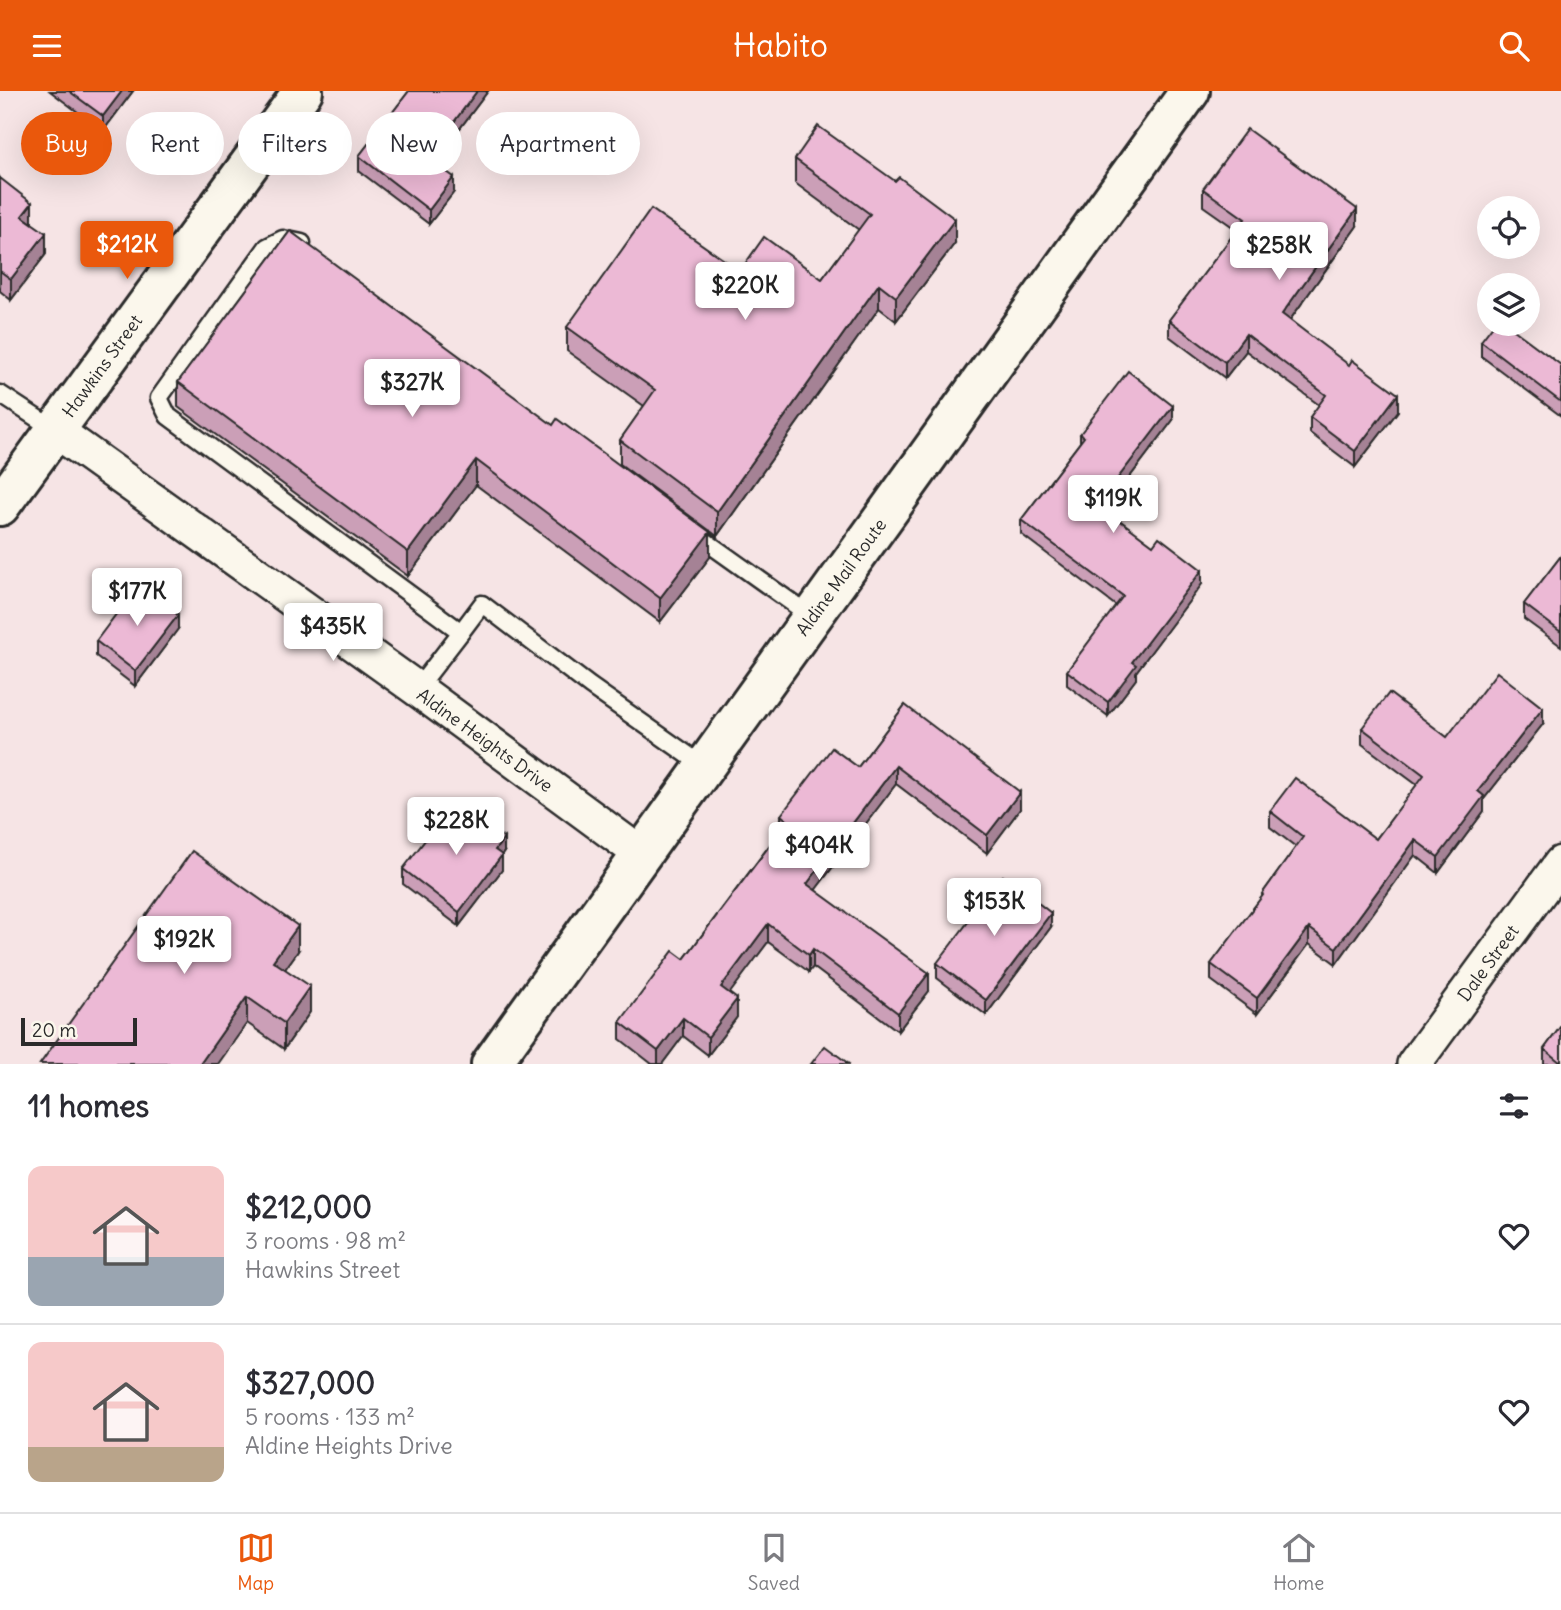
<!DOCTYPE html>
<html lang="en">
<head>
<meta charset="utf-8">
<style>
  :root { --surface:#fff; --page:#f2f2f3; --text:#2b2b33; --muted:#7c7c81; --line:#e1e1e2; --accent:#ea580c }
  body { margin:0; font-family:Delius,sans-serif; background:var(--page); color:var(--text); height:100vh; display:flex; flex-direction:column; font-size:26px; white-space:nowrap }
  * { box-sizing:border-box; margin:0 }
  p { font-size:23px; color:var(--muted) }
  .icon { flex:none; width:38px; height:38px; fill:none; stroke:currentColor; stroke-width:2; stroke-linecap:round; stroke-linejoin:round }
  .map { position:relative; height:973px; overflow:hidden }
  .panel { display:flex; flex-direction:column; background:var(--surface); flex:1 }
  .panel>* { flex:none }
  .banner { position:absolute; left:21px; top:21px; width:700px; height:63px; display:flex; gap:14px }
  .fabs { position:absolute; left:1477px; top:105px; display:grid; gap:14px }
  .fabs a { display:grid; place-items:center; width:63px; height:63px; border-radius:50%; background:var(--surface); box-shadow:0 7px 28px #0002; font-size:35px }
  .scale { position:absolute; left:21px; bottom:18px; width:116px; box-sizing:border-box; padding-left:7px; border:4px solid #2b2b2b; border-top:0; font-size:19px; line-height:24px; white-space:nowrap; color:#2b2b2b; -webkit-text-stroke:5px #fbf7ec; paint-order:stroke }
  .price { position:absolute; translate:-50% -60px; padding:0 16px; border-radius:7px; background:#fff; color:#222; font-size:23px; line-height:46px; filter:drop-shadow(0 2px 4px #0008) }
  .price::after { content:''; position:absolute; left:50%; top:42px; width:21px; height:16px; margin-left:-10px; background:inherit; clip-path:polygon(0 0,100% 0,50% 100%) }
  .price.current { background:var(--accent); color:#fff }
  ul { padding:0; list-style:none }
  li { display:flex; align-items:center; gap:21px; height:175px; padding:0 28px }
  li+li { border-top:2px solid var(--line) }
  li span { display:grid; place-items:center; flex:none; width:196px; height:140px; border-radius:14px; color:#555 }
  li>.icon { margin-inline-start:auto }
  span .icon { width:84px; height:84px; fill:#fffc; stroke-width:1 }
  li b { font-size:30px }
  h2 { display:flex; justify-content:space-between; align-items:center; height:84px; padding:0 28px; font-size:30px }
  .pill { padding:0 24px; border-radius:32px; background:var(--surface); box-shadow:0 7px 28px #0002; font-size:24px; line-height:63px }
  .pill.current { background:var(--accent); color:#fff }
  header { display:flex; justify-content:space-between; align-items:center; height:91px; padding:0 28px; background:var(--accent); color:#fff; font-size:32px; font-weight:600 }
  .dock { display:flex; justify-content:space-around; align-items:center; height:98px; border-top:2px solid var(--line); background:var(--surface); font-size:19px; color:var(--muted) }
  .dock a { display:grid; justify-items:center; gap:4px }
  .dock .current { color:var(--accent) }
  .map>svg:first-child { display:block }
</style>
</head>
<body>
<header><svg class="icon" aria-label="menu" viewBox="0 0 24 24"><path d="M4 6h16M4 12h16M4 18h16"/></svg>Habito<svg class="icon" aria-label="search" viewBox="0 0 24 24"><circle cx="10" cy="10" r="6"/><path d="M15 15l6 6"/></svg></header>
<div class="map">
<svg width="1561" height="973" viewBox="0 0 1561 973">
  <rect width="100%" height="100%" fill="#f6e4e5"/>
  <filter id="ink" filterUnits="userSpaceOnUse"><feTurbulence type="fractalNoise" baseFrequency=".0143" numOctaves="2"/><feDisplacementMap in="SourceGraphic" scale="14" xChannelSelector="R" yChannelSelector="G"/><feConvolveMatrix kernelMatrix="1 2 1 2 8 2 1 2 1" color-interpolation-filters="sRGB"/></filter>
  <g filter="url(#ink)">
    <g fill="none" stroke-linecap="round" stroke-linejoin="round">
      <defs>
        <g id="service">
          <path d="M302,152L283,148L267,156L159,307L168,325L461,541L417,598"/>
          <path d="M0,303L55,339"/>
          <path d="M694,442L812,526"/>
          <path d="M461,541L482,513L590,595L705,676"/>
        </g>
        <g id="minor">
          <path d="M55,339L417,598L641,763"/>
          <path d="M1414,973L1561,772"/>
        </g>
        <g id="secondary">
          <path d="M0,415L303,0"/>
          <path d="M491,973L1190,0"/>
        </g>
      </defs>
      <!-- service casing -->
      <use href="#service" stroke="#2b2b2b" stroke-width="21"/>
      <!-- minor casing -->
      <use href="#minor" stroke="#2b2b2b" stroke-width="38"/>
      <!-- secondary casing -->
      <use href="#secondary" stroke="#2b2b2b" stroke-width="44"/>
      <!-- service -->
      <use href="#service" stroke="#fbf7ec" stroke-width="16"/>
      <!-- minor -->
      <use href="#minor" stroke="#fbf7ec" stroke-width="33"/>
      <!-- secondary -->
      <use href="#secondary" stroke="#fbf7ec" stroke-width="38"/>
    </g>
    <!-- wall -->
    <g fill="#cb9fb7" stroke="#2b2b2b" stroke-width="2">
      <path d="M50,0H133L103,40Z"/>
      <path d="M409,0H488L434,72L454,101L429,133L359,80V65Z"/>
      <path d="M795,68L955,152L896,230L879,217L717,445L620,373V349L644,315L567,260V236L740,180L822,188L859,139L795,92Z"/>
      <path d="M0,87L46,163L11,209L0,200Z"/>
      <path d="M1203,98L1357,135L1290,229L1398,320L1355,376L1310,342V326L1319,314L1246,260L1225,287L1169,245V229L1237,139L1203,115Z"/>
      <path d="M290,140L710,466L660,531L476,394L408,485L178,316V291Z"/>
      <path d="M1481,250L1561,274V325L1481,265Z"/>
      <path d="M1173,329L1105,419L1202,493L1136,581V588L1108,625L1067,594V580L1116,515L1021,443V429L1080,351V343Z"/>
      <path d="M1561,465V555L1524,528V513Z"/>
      <path d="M178,538L135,595L96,565V550Z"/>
      <path d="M905,614L1020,718L987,762L896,693L815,799L929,900L898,940L813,876L809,881L768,851L729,902L737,926L708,964L683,945L662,973H652L620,948V931L684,868L781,739V724L858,676Z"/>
      <path d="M1543,633L1484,708V720L1438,782L1415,764L1336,873L1309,853L1257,923L1211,889V873L1262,806V803L1296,756L1270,736V720L1376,748L1417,694L1362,653V637L1447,646Z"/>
      <path d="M504,761L502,764V779L459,835L403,793V778Z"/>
      <path d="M1051,836L986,924L937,887V872Z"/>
      <path d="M298,860L285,878L310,921L284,958L247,932L40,973Z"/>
      <path d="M1561,935V973H1544V958Z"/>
    </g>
    <!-- shaded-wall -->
    <g fill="#a58295" stroke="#2b2b2b" stroke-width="2">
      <path d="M122,0H133L103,40V25Z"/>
      <path d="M477,0H488L427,81V67Z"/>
      <path d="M454,86V101L429,133V119Z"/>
      <path d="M32,112V132L22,125Z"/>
      <path d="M1357,118V135L1282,240V223Z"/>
      <path d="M955,128V152L896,230V206Z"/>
      <path d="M46,142V163L11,209V188Z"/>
      <path d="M879,193V217L717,445V421Z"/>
      <path d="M1246,243V260L1225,287V271Z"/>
      <path d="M1398,303V320L1355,376V360Z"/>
      <path d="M1173,315V329L1098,428V413Z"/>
      <path d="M476,369V394L408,485V461Z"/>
      <path d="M710,441V466L660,531V507Z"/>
      <path d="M1202,479V493L1136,581V588L1108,625V611L1132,571Z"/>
      <path d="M178,524V538L135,595V580Z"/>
      <path d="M1543,617V633L1484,708V720L1438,782V766L1478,700Z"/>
      <path d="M896,675V693L807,810V793Z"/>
      <path d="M1020,701V718L987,762V744Z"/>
      <path d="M504,747V761L495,773V759Z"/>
      <path d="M1415,749V764L1336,873V857Z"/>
      <path d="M502,764V779L459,835V821Z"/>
      <path d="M1051,822V836L986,924V909Z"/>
      <path d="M768,833V851L721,914V896Z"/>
      <path d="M298,835V860L273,895V870Z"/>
      <path d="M1309,837V853L1257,923V907Z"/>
      <path d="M813,858V876L809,881V864Z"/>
      <path d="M929,882V900L898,940V922Z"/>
      <path d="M310,895V921L284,958V932Z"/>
      <path d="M247,906V932L218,973H200Z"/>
      <path d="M737,908V926L708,964V946Z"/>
      <path d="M683,927V945L662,973H658V960Z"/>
    </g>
    <!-- building -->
    <g fill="#ecb9d5" stroke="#2b2b2b" stroke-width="2">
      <path d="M69,0H122L103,25Z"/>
      <path d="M409,0H477L427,67L454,86L429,119L359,65Z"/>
      <path d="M818,35L895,90L899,86L955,128L896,206L879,193L717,421L620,349L655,299L567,236L651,118L740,180L764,146L822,188L870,123L795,68Z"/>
      <path d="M1247,38L1357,118L1282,223L1349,274L1352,269L1398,303L1355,360L1310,326L1326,304L1246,243L1225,271L1169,229L1245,128L1203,98Z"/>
      <path d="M0,87L32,112L22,125L46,142L11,188L0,180Z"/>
      <path d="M290,140L553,334L557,328L710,441L660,507L476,369L408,461L178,291Z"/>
      <path d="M1494,233H1506L1561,274V311L1481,250Z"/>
      <path d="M1128,280L1173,315L1098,413L1153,454L1159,446L1202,479L1132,571L1136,574L1108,611L1067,580L1123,505L1021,429L1084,346L1080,343Z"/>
      <path d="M1561,465V541L1524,513Z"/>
      <path d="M138,494L178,524L135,580L96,550Z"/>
      <path d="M1497,581L1543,617L1478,700L1484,705L1438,766L1415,749L1336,857L1309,837L1257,907L1211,873L1263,804L1262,803L1303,746L1270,720L1295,687L1376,748L1424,684L1362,637L1389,602L1447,646Z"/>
      <path d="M905,614L1020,701L987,744L896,675L807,793L929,882L898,922L813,858L809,864L768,833L721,896L737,908L708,946L683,927L658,960L620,931L673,860L684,868L788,730L781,724L832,657L858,676Z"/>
      <path d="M455,710L504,747L495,759L502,764L459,821L403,778Z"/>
      <path d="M192,760L298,835L273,870L310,895L284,932L247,906L200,973H40Z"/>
      <path d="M1003,785L1051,822L986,909L937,872Z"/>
      <path d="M1561,935V972L1544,958Z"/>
      <path d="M825,955L849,973H811Z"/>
    </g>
  </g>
  <g text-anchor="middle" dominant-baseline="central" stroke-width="5" stroke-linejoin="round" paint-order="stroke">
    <!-- street labels -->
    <g font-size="18" fill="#2b2b2b" stroke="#fbf7ec">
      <text transform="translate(102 275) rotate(-54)">Hawkins Street</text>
      <text transform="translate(841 486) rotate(-54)">Aldine Mail Route</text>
      <text transform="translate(485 649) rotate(36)">Aldine Heights Drive</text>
      <text transform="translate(1488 872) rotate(-54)">Dale Street</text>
    </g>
  </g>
</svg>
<div class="fabs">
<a><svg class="icon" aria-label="locate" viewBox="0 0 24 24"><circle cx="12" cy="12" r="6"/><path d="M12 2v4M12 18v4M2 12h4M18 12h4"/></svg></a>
<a><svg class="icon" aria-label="layers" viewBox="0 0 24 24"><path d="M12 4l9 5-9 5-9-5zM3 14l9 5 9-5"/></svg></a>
</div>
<div class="scale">20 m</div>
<b class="price current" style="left:127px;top:190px">$212K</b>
<b class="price" style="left:1279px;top:191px">$258K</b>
<b class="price" style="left:745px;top:231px">$220K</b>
<b class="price" style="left:412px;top:328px">$327K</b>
<b class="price" style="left:1113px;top:444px">$119K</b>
<b class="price" style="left:137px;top:537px">$177K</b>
<b class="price" style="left:333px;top:572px">$435K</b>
<b class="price" style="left:456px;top:766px">$228K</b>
<b class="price" style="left:819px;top:791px">$404K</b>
<b class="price" style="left:994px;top:847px">$153K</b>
<b class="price" style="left:184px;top:885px">$192K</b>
<div class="banner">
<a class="pill current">Buy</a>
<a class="pill">Rent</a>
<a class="pill">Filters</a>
<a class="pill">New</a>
<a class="pill">Apartment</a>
</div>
</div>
<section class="panel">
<h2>11 homes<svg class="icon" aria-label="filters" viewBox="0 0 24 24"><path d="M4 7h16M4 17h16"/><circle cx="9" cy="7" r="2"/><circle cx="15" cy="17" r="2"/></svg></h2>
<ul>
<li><span style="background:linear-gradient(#f6c9c9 65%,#9aa5b1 0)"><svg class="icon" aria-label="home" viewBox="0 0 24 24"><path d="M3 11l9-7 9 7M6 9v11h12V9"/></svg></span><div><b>$212,000</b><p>3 rooms · 98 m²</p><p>Hawkins Street</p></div><svg class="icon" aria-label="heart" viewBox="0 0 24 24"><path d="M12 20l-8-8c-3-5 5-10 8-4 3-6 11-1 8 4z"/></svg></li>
<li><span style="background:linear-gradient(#f6c9c9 75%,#b9a48a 0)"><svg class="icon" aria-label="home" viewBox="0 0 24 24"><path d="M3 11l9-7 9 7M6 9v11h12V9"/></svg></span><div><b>$327,000</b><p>5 rooms · 133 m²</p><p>Aldine Heights Drive</p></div><svg class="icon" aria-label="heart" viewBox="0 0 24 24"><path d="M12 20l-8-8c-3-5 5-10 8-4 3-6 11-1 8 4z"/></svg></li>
</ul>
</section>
<nav class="dock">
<a class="current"><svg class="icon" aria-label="map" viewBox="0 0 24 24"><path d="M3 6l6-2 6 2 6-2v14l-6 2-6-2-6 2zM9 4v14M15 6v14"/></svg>Map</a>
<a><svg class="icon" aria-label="saved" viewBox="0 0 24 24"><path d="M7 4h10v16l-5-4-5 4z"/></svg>Saved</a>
<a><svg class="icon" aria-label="home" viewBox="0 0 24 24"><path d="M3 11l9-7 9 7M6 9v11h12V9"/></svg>Home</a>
</nav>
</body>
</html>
